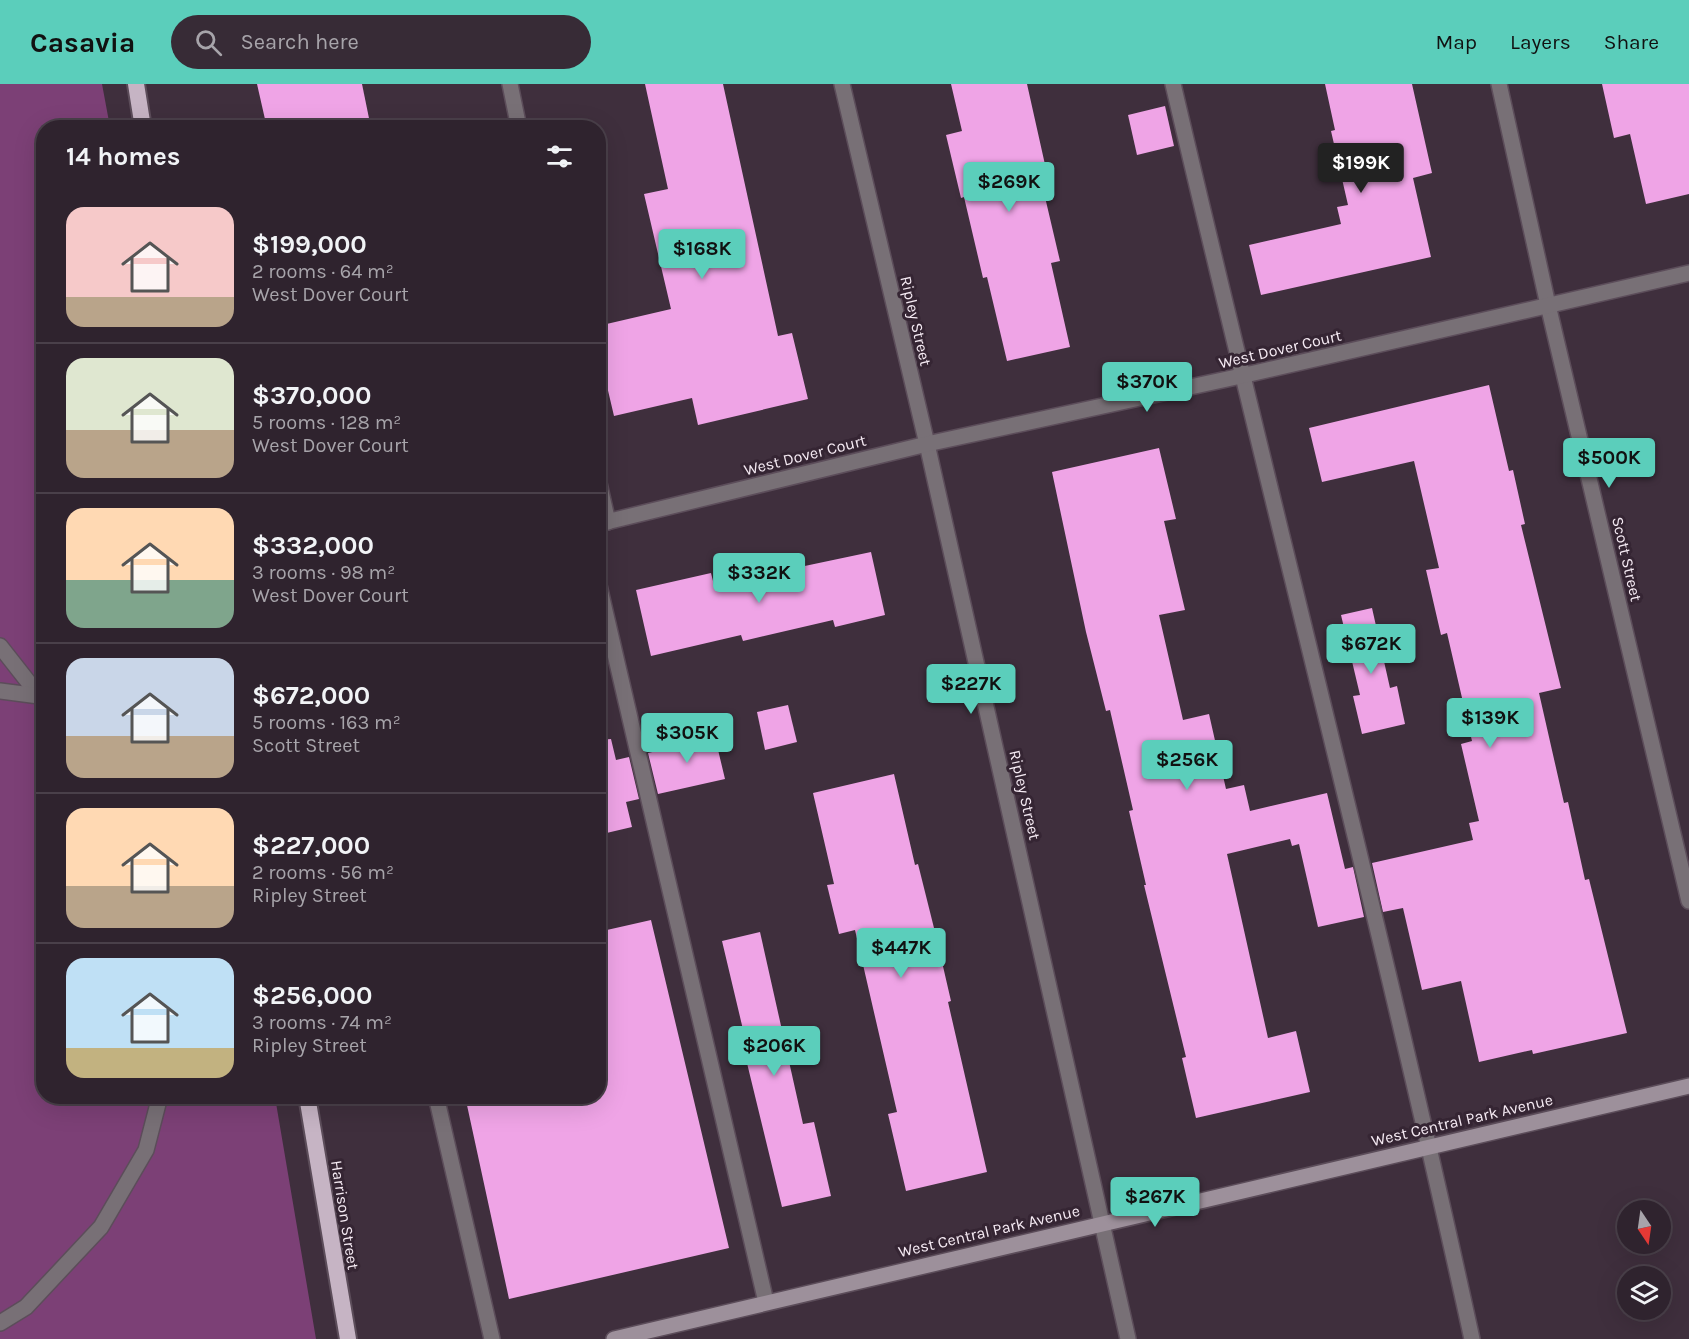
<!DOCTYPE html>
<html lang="en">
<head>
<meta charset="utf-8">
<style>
  :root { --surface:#2f232e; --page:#372b36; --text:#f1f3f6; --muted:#a7a4aa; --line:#4a404a; --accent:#5bcebb }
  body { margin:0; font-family:Karla,sans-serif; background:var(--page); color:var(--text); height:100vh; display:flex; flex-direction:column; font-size:22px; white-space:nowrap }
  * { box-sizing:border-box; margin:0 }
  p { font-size:20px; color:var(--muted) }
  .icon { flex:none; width:33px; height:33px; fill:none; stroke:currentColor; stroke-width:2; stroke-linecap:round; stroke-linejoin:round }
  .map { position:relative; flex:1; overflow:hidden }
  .details { position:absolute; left:36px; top:36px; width:570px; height:984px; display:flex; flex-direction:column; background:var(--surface); border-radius:24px; box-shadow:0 6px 24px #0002,0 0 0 2px var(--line) }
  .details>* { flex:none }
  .needle { width:39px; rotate:167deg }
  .fabs { position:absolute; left:1617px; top:1116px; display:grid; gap:12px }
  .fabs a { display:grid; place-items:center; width:54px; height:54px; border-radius:50%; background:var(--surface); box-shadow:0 6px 24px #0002,0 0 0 2px var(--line); font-size:30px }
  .price { position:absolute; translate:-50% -51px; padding:0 14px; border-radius:6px; background:var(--accent); color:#111; font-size:20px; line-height:39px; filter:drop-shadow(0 2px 3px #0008) }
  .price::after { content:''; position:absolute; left:50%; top:36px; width:18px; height:14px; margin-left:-9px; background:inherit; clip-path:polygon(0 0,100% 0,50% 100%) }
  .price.selected { background:#222; color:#fff }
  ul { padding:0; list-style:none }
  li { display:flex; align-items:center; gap:18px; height:150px; padding:0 30px }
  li+li { border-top:2px solid var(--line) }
  li span { display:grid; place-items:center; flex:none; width:168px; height:120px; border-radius:18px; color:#555 }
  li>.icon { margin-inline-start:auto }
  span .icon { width:72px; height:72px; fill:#fffc; stroke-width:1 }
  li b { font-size:26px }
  h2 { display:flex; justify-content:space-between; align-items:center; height:72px; padding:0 30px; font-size:26px }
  header { display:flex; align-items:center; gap:36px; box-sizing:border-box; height:84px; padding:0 30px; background:var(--accent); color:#111 }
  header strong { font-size:28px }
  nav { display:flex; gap:33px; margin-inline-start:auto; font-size:21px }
  .search { width:420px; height:54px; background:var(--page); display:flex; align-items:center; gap:15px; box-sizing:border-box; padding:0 21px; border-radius:33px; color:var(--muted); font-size:22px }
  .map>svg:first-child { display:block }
</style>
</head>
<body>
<header>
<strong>Casavia</strong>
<div class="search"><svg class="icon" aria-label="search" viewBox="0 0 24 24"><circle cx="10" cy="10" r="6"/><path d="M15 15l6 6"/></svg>Search here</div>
<nav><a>Map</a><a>Layers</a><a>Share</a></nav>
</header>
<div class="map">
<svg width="1689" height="1255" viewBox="0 0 1689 1255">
  <rect width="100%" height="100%" fill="#3f2f3d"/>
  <!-- green -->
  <path fill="#7c4076" d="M0,0H102L110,43L44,44V1012L275,1013L316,1255H0Z"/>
  <!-- building -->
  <g fill="#efa4e6">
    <path d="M257,0H362L371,44H267Z"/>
    <path d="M645,0H723L778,252L792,249L808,315L698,341L692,314L614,332L598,264V242L671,225L644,110L668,105Z"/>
    <path d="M951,0H1027L1048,94L1041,96L1060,177L1051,179L1070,263L1007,277L987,193L983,194L964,113L961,114L946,51L962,47Z"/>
    <path d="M1325,0H1412L1432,89L1413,94L1431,173L1261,211L1249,161L1341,140L1337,123L1348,121L1331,47L1335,46Z"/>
    <path d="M1602,0H1689V110L1646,120L1630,50L1614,54Z"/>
    <path d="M1165,22L1174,62L1137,71L1128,31Z"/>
    <path d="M1489,301L1509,387L1513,386L1525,440L1521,441L1561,604L1539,609L1564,719L1568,718L1585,796L1589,795L1627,949L1533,970L1532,966L1479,978L1461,897L1422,906L1403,824L1383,828L1372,779L1473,756L1469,739L1479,737L1461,660L1472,657L1447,549L1441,551L1426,486L1439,484L1414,377L1322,398L1309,344Z"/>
    <path d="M1159,364L1176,435L1164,437L1185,526L1159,531L1183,636L1209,630L1226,705L1244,701L1250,727L1327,709L1345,785L1353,783L1364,833L1318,843L1299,760L1292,762L1290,755L1227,770L1268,954L1296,947L1310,1008L1196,1034L1182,974L1186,973L1144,801H1146L1129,727L1133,726L1110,626L1106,627L1086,548L1052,388Z"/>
    <path d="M871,468L885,531L835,543L833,536L743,557L741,551L651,572L636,506L711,489L714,501Z"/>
    <path d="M1372,524L1390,604L1397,602L1405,640L1362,650L1353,612L1360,611L1341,531Z"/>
    <path d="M788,621L797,658L765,666L757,628Z"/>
    <path d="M714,649L725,695L658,710L648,669L670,664L669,660Z"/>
    <path d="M611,655L616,676L629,673L639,715L626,718L632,743L598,751V656Z"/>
    <path d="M894,690L915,781L918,780L936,852L951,917L948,918L987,1088L906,1107L888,1030L897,1028L855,846L839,850L827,801L834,800L813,709Z"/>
    <path d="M651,836L729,1164L509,1215L465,1012H598V848Z"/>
    <path d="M760,848L803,1040L814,1038L831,1112L782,1123L746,975H750L722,857Z"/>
  </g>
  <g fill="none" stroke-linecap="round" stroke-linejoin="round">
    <defs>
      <g id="service">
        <path d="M510,0L519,44"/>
        <path d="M1173,0C1271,419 1380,835 1472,1255"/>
        <path d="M598,395L608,438"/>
        <path d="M598,497L766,1218"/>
        <path d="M0,562L44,618"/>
        <path d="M0,607L39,612"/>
        <path d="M436,1012L492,1255"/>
        <path d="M0,1239L26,1223L101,1143L146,1066L160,1012"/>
      </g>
      <g id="minor">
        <path d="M842,0L927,360L1128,1255"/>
        <path d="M1499,0L1548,221L1689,817"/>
        <path d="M598,440L927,360L1241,292L1689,189"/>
      </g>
      <path id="secondary" d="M614,1255L1689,1002"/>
      <g id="trunk">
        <path d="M136,0L143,44"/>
        <path d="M307,1012L348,1255"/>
      </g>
    </defs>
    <!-- service casing -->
    <use href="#service" stroke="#5c4d5a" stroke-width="18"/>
    <!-- minor casing -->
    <use href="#minor" stroke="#5c4d5a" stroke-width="18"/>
    <!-- secondary casing -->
    <use href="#secondary" stroke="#5c4d5a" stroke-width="18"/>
    <!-- trunk casing -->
    <use href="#trunk" stroke="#5c4d5a" stroke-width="20"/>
    <!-- service -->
    <use href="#service" stroke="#787076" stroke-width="15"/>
    <!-- minor -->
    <use href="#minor" stroke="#787076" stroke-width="15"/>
    <!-- secondary -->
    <use href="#secondary" stroke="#9d909b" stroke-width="15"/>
    <!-- trunk -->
    <use href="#trunk" stroke="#c6b4c4" stroke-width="16"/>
  </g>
  <g text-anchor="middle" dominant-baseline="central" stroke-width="6" stroke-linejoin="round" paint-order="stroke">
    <!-- street labels -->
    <g font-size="16" fill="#f5eaf3" stroke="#352533">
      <text transform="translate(916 237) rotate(77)">Ripley Street</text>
      <text transform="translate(1280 265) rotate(-13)">West Dover Court</text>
      <text transform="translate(805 371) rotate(-14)">West Dover Court</text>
      <text transform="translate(1627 475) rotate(77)">Scott Street</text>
      <text transform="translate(1025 711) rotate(77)">Ripley Street</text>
      <text transform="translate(1462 1036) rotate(-13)">West Central Park Avenue</text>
      <text transform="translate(345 1131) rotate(81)">Harrison Street</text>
      <text transform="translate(989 1147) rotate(-13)">West Central Park Avenue</text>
    </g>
  </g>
</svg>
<div class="fabs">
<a><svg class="needle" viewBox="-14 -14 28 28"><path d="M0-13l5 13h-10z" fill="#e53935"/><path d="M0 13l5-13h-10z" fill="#a7a4aa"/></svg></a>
<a><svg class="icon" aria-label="layers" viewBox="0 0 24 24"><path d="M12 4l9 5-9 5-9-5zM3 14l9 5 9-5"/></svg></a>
</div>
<b class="price selected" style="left:1361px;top:110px">$199K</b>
<b class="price" style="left:1009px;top:129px">$269K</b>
<b class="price" style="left:702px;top:196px">$168K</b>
<b class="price" style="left:1147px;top:329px">$370K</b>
<b class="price" style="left:1609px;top:405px">$500K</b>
<b class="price" style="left:759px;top:520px">$332K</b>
<b class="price" style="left:1371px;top:591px">$672K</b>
<b class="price" style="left:971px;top:631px">$227K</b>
<b class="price" style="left:1490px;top:665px">$139K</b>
<b class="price" style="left:687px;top:680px">$305K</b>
<b class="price" style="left:1187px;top:707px">$256K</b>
<b class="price" style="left:901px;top:895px">$447K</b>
<b class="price" style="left:774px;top:993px">$206K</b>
<b class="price" style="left:1155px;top:1144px">$267K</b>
<section class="details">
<h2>14 homes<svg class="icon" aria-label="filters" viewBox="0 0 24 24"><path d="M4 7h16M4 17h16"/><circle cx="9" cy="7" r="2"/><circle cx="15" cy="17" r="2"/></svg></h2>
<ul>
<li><span style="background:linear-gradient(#f6c9c9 75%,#b9a48a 0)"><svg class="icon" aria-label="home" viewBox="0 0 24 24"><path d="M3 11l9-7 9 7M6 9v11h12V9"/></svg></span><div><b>$199,000</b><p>2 rooms · 64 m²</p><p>West Dover Court</p></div></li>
<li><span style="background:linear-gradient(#dfe7d0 60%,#b9a48a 0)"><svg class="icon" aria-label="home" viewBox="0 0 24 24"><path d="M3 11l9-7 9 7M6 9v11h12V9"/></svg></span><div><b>$370,000</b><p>5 rooms · 128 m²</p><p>West Dover Court</p></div></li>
<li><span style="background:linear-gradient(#ffd9b3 60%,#7fa58c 0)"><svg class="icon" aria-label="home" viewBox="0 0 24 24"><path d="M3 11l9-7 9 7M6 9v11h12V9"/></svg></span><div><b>$332,000</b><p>3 rooms · 98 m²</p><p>West Dover Court</p></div></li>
<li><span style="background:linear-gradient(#c9d6e8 65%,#b9a48a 0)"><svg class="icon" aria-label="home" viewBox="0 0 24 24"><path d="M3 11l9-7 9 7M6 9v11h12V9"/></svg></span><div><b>$672,000</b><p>5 rooms · 163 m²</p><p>Scott Street</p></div></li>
<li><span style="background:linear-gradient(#ffd9b3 65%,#b9a48a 0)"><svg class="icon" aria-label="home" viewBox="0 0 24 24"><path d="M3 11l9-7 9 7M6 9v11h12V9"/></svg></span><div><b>$227,000</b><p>2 rooms · 56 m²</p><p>Ripley Street</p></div></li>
<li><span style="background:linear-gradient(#bfe0f5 75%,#c2b280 0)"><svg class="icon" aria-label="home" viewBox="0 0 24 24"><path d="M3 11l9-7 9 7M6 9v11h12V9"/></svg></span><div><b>$256,000</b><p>3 rooms · 74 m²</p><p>Ripley Street</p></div></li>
</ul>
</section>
</div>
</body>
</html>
